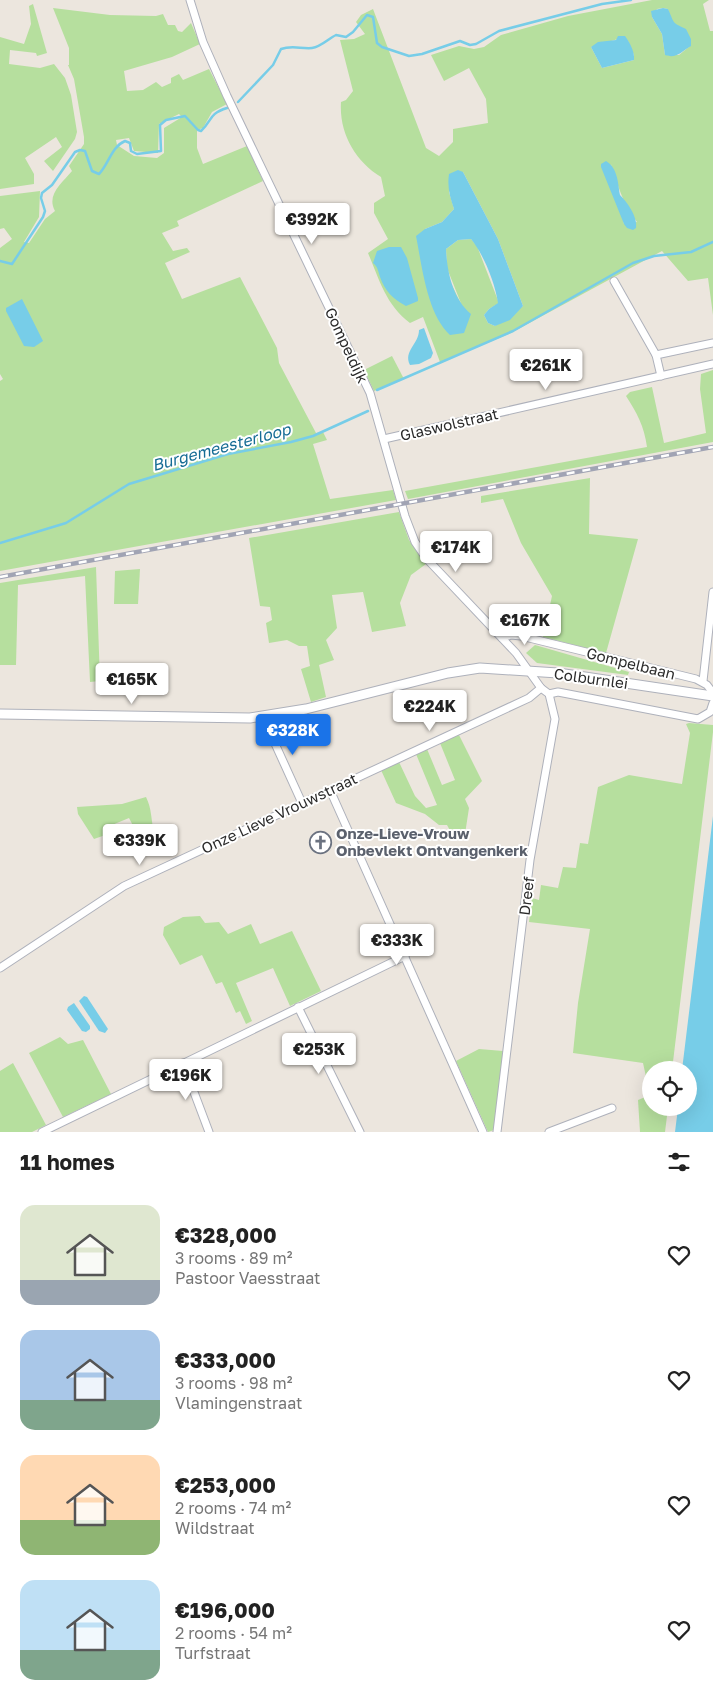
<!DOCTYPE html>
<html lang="en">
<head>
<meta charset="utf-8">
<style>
  :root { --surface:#fff; --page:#f2f2f2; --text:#222; --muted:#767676; --accent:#1a73e8 }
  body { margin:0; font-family:"Golos Text",sans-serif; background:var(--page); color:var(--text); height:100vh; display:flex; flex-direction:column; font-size:19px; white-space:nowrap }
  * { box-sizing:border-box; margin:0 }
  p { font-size:16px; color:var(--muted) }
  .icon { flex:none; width:28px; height:28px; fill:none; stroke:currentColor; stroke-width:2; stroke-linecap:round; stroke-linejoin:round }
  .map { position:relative; height:1132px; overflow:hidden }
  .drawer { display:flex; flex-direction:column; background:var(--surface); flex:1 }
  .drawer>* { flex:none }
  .buttons { position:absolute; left:642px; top:1061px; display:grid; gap:10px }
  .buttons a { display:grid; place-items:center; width:55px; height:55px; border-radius:50%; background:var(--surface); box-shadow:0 5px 20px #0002; font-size:25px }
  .price { position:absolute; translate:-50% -42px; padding:0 11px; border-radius:5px; background:#fff; color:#222; font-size:16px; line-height:32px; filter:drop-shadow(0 1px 2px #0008) }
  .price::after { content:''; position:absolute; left:50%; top:30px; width:15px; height:11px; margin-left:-8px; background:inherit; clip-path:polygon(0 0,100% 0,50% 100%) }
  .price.on { background:var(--accent); color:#fff }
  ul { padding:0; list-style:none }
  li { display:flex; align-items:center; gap:15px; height:125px; padding:0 20px }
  li span { display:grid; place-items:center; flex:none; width:140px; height:100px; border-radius:15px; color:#555 }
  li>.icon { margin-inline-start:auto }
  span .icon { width:60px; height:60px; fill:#fffc; stroke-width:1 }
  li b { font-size:21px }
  h2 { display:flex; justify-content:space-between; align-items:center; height:60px; padding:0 20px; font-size:21px }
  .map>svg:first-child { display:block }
</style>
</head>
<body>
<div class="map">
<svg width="713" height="1132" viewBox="0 0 713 1132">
  <rect width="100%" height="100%" fill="#ece6de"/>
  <!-- green -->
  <g fill="#b6df9e" fill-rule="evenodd">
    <path d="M652,0H709L703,4L710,31H713V315L708,278L688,281L662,251L511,333L440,362L423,317L410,323C386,305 379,279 368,253L388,239L374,213V203L385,196L381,177C355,161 339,133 341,102L346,100L353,91L340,40L354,39L365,34L356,22L361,15L373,9L426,148L439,156L453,142V129L488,123L486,99L469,68L444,81L431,55L459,46L474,49L484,47L501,35L568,16ZM663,8L668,9L670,20L690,46L679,55H665L662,34L652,17L657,9ZM618,39L628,41L634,55V60L602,68L591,47ZM611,164C618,185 622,203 637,222L624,224ZM463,172L498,239L523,306L495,326L488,323L484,315L489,309L499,303L477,246L471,239L458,240L446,249L447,268L462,306L425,229L442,222L454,209L449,192Z"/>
    <path d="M33,4L47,53L37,56L36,53L10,50L9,64L40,68L54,64L65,78L71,95L77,132L75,139L53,171L44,161L62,147L56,137L25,158L34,174V184L0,189V37L24,44L31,24L29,6Z"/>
    <path d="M53,8L110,15L156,16L163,14L168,25H175L178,31L182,32L191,23L200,44L172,57L124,71L127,91L143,90L156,82L162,87L171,83V78L179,74L183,80L209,69L227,104L212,112L203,128L197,130V148L203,164L247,146L263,181L177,221L179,226L162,233L173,251L187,248L190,252L165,263L182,299L240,277L277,348L279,363L316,433L323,432L327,440L313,444L330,499L393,490L396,500L0,571V381L3,379L0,374V248L12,239L4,228L0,229V196L40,191L39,217L24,242L29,243L45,219L55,211C46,195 62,183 72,171L69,166L84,144V137L74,79L68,65H69V48ZM179,114L182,117L164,128V153L157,158L134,156L117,145L116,140L129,138L134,151L158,153L159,124Z"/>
    <path d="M392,356L404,379L374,391L364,370Z"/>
    <path d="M713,370V442L408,499L405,491L647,447C644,426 637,413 626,396L630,392L652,387L664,443L706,433L700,389L701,374Z"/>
    <path d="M590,478L589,534L638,539L606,653L543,637L552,596L521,543L503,499L481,503V496Z"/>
    <path d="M399,512L409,540L426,564L411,575L400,603L406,626L372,632L363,592L332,595L337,628L326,640L334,660L319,665L326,697L311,702L301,669L310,666L307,646H299L287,640L269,643L266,623L272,620L270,607L260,606L249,538Z"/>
    <path d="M96,567L100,681L90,682L85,576L18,585L16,665H0V583Z"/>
    <path d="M140,569L138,604H114L115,571Z"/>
    <path d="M535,645L629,672L628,675L537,663L526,653Z"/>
    <path d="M689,723L713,725V732L672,1070H651V1108H668L665,1132H640L638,1100L650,1095L643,1063L573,1053L578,1003L590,929L529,922L532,898L539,900L541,885L558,888L563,867L576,868L580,843L588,844L598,787L629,775L682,784L690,733L686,724Z"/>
    <path d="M459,735L482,781L465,799L469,808L465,834L454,838L447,825H439L425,814L396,803L381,770L399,762L415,796L426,808L437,805L416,754L427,749L442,785L455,780L440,743Z"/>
    <path d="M146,797C152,809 151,820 154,833L140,839L129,818L112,825L114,832L94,839L78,814L77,807L122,804Z"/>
    <path d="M200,916L205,923L219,922L228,934L251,924L260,944L292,931L321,991L290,1006L273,968L236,983L252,1021L246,1024L240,1011L236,1013L222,982L216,984L202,955L180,965L163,935L164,927L183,917Z"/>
    <path d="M60,1037L68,1044L83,1040L111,1094L63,1117L29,1053Z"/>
    <path d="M479,1049L503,1051L494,1130L488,1132L456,1061Z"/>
    <path d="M13,1063L46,1125L32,1132H0V1071Z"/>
  </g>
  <!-- water -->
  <g fill="#77cde8">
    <path d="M663,8L668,9C675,24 671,22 686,29L691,39V46C681,52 676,59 665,55L662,34L652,17L651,11Z"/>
    <path d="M618,36H625C630,43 635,52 634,60L602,68L591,47L598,42L616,40Z"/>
    <path d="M606,161C618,168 618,184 620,195C627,202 638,217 636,228L633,230L627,228L624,224L601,167V164Z"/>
    <path d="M458,170L463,172L498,239L523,306L510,320L495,326L488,323L484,315L489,309L498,303C495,283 484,255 471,239L458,240L446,249C447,272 453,299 471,314L464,333L450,335C427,314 422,266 416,236L425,229L442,222L454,209C450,197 447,187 449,174Z"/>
    <path d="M389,247H401L407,258L418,298V301L406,306C393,299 385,291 380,277C378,271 378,267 373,263L377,251Z"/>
    <path d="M22,299L43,341L34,347L24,346L6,311V308Z"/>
    <path d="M424,328L433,353L431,358L419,364L410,365C403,351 419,344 419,330Z"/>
    <path d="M713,816V1132H675L678,1108H689V1070H682Z"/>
    <path d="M84,996L87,997L108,1029L105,1033L99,1031L79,1001Z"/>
    <path d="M74,1003L90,1026V1029L86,1032L82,1031L67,1010L68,1007Z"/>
  </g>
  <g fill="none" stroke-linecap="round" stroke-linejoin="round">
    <!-- stream -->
    <g stroke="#77cde8" stroke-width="2.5">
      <path d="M238,102L273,65L281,49C292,45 301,49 312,48C321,47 328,39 336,35L346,37L353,32L367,15L373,17L377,43L382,47L409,56L422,54L460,41L470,45L476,44L499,31L602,4L631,0"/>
      <path d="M0,261L12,264L43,217L45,211L41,198L42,193L52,185L75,152L80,150L85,151L92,171L99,174C109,164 111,147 125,141L130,143L131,151L137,154L161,151L160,125L166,120L185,116L198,130L201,131C213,120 208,114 227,108"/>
      <path d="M377,390L513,331L633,263L654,256L691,252L713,242"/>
      <path d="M0,543L66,523L129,484L228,454L291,442L313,436L368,411"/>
    </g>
    <defs>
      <g id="minor">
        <path d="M190,0L203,42L227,96L370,393L405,516L415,542L426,558L516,653L541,688L549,694L555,719L530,860L497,1132"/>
        <path d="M614,281L656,355L661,376"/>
        <path d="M656,355L713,343"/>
        <path d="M384,439L713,364"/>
        <path d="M502,638L511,635L521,636L696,679L707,685L713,693"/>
        <path d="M703,681L713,592"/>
        <path d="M549,694L558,692L698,719L710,712L713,703"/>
        <path d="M265,716L267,726L302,803"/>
        <path d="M330,790L483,1132"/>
        <path d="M0,968L124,886L529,698L541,688"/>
        <path d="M298,1007L360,1132"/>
        <path d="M183,1063L209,1132"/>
        <path d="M42,1132L405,956"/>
        <path d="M549,1132L612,1108"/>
      </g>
      <path id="tertiary" d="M0,714L250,718L306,709L448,673L480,668L558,673L713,696"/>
    </defs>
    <!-- minor casing -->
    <use href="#minor" stroke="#aeb1bb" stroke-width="9"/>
    <!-- tertiary casing -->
    <use href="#tertiary" stroke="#aeb1bb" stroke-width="11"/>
    <!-- minor -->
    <use href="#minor" stroke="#fff" stroke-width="7"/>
    <!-- tertiary -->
    <use href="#tertiary" stroke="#fff" stroke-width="9"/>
    <defs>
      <path id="rail" d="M0,577L713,447"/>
    </defs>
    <!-- rail casing -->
    <use href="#rail" stroke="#a1a4b4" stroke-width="4.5"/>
    <!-- rail -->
    <use href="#rail" stroke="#fff" stroke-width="2.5" stroke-dasharray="8" stroke-linecap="butt"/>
  </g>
  <!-- icons -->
  <defs>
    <symbol id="church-ring" viewBox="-11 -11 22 22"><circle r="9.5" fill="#fff" stroke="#6b7280" stroke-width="1.5"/><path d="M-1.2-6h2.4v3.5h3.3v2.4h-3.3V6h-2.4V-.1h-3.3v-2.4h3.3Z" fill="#6b7280"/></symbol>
  </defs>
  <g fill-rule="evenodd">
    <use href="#church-ring" x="308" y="830" width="25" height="25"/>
  </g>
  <g text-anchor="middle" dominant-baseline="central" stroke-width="4" stroke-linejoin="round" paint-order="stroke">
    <!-- street labels -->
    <g font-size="15" fill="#2b2b2b" stroke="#fff">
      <text transform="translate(347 345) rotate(65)">Gompeldijk</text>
      <text transform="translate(449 424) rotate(-13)">Glaswolstraat</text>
      <text transform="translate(631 663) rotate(14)">Gompelbaan</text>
      <text transform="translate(591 678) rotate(8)">Colburnlei</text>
      <text transform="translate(279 813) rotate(-25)">Onze Lieve Vrouwstraat</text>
      <text transform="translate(526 896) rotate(-83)">Dreef</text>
    </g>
    <!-- worship labels -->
    <g font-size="15" font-weight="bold" fill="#5b616d" stroke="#fff" text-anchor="start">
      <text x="336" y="833">Onze-Lieve-Vrouw<tspan x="336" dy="17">Onbevlekt Ontvangenkerk</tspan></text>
    </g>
    <!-- water labels -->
    <g font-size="16" font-style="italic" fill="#156c94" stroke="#fff">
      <text transform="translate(221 447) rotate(-15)">Burgemeesterloop</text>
    </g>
  </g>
</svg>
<div class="buttons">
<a><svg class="icon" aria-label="locate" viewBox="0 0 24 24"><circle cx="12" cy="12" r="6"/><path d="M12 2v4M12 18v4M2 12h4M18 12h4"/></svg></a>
</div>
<b class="price" style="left:312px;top:245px">€392K</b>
<b class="price" style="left:546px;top:391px">€261K</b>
<b class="price" style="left:456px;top:573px">€174K</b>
<b class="price" style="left:525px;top:646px">€167K</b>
<b class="price" style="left:132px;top:705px">€165K</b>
<b class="price" style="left:430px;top:732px">€224K</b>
<b class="price on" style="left:293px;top:756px">€328K</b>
<b class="price" style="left:140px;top:866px">€339K</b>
<b class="price" style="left:397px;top:966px">€333K</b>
<b class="price" style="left:319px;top:1075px">€253K</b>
<b class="price" style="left:186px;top:1101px">€196K</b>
</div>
<section class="drawer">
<h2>11 homes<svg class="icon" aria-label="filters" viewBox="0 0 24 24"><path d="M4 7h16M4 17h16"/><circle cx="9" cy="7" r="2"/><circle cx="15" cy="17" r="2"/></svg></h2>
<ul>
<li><span style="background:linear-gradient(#dfe7d0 75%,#9aa5b1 0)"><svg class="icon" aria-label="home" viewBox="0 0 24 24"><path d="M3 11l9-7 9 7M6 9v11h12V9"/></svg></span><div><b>€328,000</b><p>3 rooms · 89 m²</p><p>Pastoor Vaesstraat</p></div><svg class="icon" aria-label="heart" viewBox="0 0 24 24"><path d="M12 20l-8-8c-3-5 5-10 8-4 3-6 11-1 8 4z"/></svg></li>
<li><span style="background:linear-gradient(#a9c7e8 70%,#7fa58c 0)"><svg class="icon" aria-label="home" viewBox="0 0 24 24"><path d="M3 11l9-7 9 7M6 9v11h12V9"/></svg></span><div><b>€333,000</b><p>3 rooms · 98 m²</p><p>Vlamingenstraat</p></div><svg class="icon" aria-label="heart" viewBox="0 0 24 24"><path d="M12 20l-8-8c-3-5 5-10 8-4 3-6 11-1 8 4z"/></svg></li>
<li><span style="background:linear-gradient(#ffd9b3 65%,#8fb573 0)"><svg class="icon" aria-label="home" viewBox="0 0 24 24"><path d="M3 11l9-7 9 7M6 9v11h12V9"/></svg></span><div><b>€253,000</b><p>2 rooms · 74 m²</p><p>Wildstraat</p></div><svg class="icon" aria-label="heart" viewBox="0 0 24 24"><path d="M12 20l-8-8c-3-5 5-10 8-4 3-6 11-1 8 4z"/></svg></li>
<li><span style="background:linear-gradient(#bfe0f5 70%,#7fa58c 0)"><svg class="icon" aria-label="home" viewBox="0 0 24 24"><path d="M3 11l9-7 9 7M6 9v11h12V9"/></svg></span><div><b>€196,000</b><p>2 rooms · 54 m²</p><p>Turfstraat</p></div><svg class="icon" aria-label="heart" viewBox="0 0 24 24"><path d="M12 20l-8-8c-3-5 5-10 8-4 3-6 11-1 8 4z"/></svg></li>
</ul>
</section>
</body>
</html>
